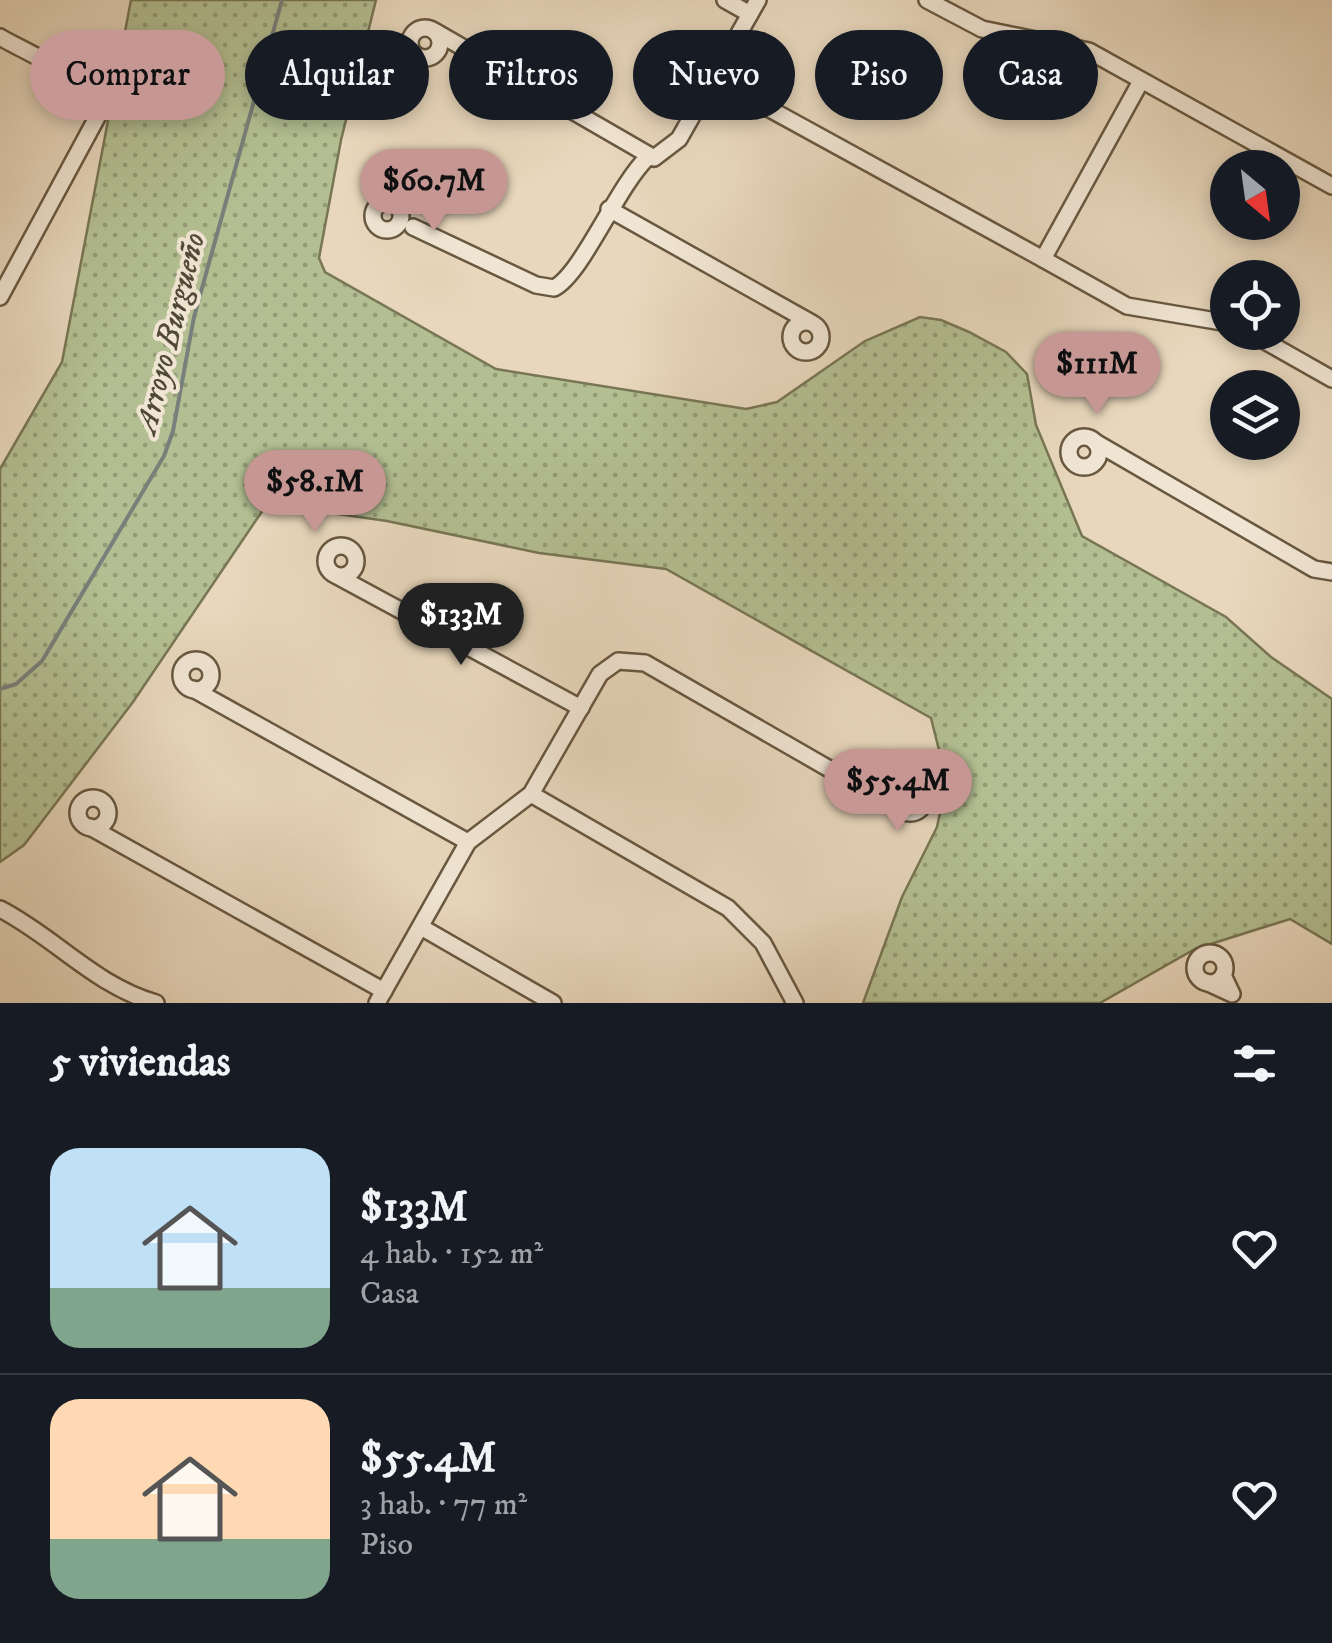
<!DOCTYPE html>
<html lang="es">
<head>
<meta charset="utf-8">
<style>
  :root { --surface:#171b24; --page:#20242c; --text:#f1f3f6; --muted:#9ea1a6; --line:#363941; --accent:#c59692 }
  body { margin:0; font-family:"IM FELL DW Pica",serif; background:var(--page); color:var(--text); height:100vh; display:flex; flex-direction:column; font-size:38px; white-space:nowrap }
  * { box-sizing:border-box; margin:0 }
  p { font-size:32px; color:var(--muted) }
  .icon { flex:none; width:55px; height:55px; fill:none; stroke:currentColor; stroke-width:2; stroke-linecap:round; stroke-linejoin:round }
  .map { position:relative; height:1003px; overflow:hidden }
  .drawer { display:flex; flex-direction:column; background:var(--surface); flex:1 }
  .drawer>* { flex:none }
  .top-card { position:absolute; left:30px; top:30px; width:1272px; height:90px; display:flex; gap:20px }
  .needle { width:65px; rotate:151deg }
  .buttons { position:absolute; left:1210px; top:150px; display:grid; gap:20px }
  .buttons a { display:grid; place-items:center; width:90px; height:90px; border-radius:50%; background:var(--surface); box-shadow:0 5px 15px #0003; font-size:50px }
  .price { position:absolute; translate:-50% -85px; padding:0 22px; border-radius:35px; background:var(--accent); color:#111; font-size:32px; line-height:65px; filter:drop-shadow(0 2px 5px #0008) }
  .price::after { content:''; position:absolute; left:50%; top:60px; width:30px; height:22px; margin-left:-15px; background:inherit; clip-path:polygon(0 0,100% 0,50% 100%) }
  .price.selected { background:#222; color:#fff }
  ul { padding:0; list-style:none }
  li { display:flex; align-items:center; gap:30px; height:250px; padding:0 50px }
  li+li { border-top:2px solid var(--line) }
  li span { display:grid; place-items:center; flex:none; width:280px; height:200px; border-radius:30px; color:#555 }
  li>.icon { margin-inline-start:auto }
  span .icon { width:120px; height:120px; fill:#fffc; stroke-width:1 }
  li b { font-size:42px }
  h2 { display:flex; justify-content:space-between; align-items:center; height:120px; padding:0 50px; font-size:42px }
  .chip { padding:0 35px; border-radius:45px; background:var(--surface); box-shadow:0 5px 15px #0003; font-size:35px; line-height:90px }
  .chip.selected { background:var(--accent); color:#111 }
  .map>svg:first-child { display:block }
</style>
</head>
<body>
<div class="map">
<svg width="1332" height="1003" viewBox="0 0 1332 1003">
  <defs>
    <pattern id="grass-dots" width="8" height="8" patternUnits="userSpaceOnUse" patternTransform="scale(2.5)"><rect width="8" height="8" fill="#b3bf92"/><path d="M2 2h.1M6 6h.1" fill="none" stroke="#939c76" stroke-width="1.8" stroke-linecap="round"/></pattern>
  </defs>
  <rect width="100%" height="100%" fill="#e8d7bc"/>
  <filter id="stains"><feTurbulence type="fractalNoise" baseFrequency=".002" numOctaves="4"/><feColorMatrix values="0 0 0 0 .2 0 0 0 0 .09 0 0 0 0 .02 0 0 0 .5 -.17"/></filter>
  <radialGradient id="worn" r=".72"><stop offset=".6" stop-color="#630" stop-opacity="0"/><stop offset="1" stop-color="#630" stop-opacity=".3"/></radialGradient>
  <!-- grass -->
  <path fill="url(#grass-dots)" stroke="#787654" stroke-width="2.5" d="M131,0H376L341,140L319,258L325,272L496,369L746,409L777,402L865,341L920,317L941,320L969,332L1006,352L1027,374L1036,425L1082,536L1226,617L1271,657L1332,699V944L1290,919L1195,949L1100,1003H863L902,897L937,827L944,793L942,762L931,718L666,569L539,553L387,521L267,504L133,702L24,845L0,862V469L62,362Z"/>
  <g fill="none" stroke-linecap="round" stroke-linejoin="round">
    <!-- stream -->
    <path stroke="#78807b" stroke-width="4" d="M0,689L16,684L42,661L164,456L173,431L194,317L282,0"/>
    <defs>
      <g id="street">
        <path d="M725,0L750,14"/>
        <path d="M927,0L982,29L1089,51L1332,186"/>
        <circle cx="425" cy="43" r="15"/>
        <path d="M436,32L654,158L679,139L758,0"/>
        <path d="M0,37C25,52 95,81 101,110L0,297"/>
        <path d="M715,79L1043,259"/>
        <path d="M1141,81L1043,259L1127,306L1228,323"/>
        <circle cx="387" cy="216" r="14"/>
        <path d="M609,209L810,322"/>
        <path d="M413,227L536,285L554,288C582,274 617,187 647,158"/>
        <circle cx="806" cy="337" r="15"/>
        <path d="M1249,332L1332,379"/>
        <circle cx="1084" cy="452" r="15"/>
        <path d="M1095,442L1314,569L1332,572"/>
        <circle cx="341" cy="561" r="15"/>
        <path d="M337,576L581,708"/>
        <circle cx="196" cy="675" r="15"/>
        <path d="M193,689L468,842"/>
        <circle cx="910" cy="798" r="15"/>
        <path d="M531,794L728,908L763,943L795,1003"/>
        <circle cx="93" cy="813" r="15"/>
        <path d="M90,827L384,991"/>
        <path d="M0,909C56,938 94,985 156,1003"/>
        <path d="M421,927L553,1003"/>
        <circle cx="1210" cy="968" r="15"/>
        <path d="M1206,982L1232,994L1223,975"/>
        <path d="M377,1003L468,842L531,794L600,674L618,661L645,663L899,809"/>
      </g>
    </defs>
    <!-- street casing -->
    <use href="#street" stroke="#685840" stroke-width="20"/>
    <!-- street -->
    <use href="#street" stroke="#f0e5d3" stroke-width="15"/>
  </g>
  <g text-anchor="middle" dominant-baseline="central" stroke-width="8" stroke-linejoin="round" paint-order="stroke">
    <!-- water labels -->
    <g font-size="32" font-style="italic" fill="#514938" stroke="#f0e5d3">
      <text transform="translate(171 333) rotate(-76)">Arroyo Burgueño</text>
    </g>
  </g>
  <rect width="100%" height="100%" filter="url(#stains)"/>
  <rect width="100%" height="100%" fill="url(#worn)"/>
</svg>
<div class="buttons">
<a><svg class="needle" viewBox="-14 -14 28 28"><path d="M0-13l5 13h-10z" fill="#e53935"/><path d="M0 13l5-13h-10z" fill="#9ea1a6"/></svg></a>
<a><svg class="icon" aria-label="locate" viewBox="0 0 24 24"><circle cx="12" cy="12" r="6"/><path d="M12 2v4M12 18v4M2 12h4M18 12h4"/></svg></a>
<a><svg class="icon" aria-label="layers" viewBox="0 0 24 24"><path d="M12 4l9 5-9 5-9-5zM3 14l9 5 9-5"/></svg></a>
</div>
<b class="price" style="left:434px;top:234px">$60.7M</b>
<b class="price" style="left:1097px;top:417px">$111M</b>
<b class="price" style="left:315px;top:535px">$58.1M</b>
<b class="price selected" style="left:461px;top:668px">$133M</b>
<b class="price" style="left:898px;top:834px">$55.4M</b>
<div class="top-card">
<a class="chip selected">Comprar</a>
<a class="chip">Alquilar</a>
<a class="chip">Filtros</a>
<a class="chip">Nuevo</a>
<a class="chip">Piso</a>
<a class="chip">Casa</a>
</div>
</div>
<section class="drawer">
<h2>5 viviendas<svg class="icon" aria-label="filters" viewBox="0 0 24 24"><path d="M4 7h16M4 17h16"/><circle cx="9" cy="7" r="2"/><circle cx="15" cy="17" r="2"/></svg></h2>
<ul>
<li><span style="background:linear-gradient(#bfe0f5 70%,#7fa58c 0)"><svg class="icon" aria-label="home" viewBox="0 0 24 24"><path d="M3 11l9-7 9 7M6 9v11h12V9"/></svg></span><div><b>$133M</b><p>4 hab. · 152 m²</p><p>Casa</p></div><svg class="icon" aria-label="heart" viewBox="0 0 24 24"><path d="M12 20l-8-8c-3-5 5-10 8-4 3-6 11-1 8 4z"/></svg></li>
<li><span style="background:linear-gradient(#ffd9b3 70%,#7fa58c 0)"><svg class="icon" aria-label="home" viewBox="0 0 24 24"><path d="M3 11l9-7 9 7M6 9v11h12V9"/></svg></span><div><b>$55.4M</b><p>3 hab. · 77 m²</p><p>Piso</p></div><svg class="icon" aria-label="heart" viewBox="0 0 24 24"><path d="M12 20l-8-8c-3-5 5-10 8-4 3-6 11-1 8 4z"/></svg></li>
</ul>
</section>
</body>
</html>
